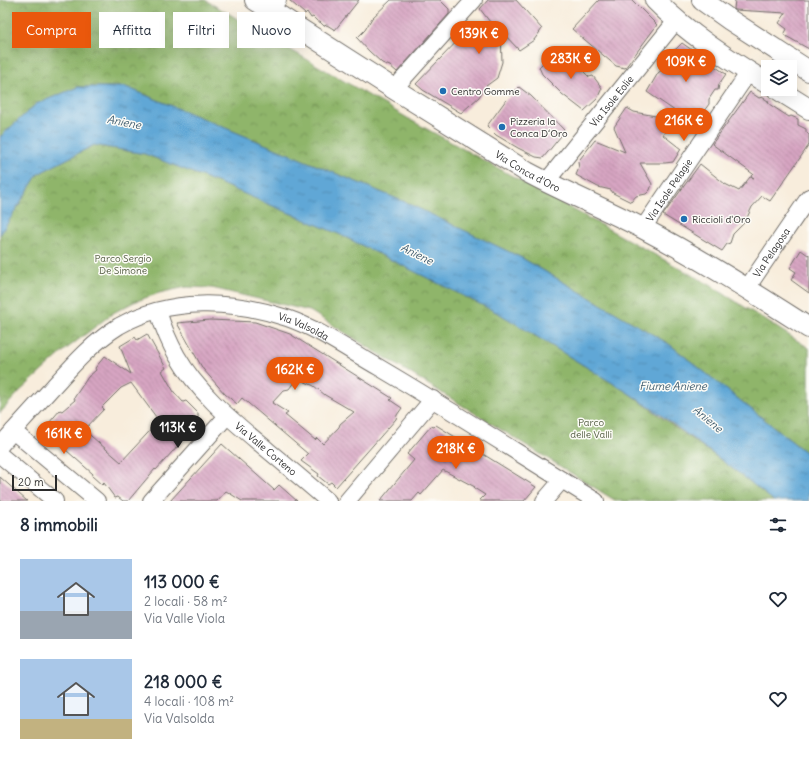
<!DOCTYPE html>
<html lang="it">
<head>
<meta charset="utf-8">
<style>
  :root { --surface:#fff; --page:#f2f2f3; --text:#1f2937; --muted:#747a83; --accent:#ea580c }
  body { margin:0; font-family:Delius,sans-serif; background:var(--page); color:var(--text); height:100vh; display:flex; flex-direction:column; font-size:15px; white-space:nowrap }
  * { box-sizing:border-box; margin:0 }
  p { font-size:13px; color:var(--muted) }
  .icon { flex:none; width:22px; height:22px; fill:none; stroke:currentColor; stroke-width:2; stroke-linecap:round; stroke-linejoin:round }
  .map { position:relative; height:501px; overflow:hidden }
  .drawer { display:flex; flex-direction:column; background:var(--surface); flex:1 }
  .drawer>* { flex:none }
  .banner { position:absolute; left:12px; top:12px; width:400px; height:36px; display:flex; gap:8px }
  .tools { position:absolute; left:761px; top:60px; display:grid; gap:8px }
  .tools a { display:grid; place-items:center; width:36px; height:36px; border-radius:0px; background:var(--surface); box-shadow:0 4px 16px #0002; font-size:20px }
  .scale { position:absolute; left:12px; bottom:10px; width:45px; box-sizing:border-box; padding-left:4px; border:2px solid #2b2b2b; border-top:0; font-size:11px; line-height:14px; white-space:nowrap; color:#2b2b2b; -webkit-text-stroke:3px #fdfcf7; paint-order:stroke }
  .price { position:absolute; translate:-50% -34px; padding:0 9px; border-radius:14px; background:var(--accent); color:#fff; font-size:13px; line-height:26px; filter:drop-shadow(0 1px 2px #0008) }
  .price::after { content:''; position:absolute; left:50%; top:24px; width:12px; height:9px; margin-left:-6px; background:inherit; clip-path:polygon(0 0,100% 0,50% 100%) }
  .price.active { background:#222; color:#fff }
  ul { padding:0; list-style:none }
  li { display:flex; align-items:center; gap:12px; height:100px; padding:0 20px }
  li span { display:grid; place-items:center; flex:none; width:112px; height:80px; border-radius:0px; color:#555 }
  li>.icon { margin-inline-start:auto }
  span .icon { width:48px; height:48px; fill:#fffc; stroke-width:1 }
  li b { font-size:17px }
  h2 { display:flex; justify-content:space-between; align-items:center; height:48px; padding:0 20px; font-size:17px }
  .chip { padding:0 14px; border-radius:0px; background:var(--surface); box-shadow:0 4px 16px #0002; font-size:14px; line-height:36px }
  .chip.active { background:var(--accent); color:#fff }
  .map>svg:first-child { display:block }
</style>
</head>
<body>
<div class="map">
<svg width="809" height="501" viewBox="0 0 809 501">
  <defs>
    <pattern id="forest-crowns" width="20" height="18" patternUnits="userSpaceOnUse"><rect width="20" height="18" fill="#8fb56a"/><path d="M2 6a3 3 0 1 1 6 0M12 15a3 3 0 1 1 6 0" fill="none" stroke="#759357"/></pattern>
    <pattern id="water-ripples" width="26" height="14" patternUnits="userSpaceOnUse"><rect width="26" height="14" fill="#60a7d6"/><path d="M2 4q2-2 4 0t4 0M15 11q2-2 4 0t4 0" fill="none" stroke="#4f88ae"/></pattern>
    <pattern id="building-back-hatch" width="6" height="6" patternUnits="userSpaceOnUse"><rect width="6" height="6" fill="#d7a5c2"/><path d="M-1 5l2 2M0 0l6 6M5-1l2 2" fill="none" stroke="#af879e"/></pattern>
  </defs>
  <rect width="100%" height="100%" fill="#fdfcf7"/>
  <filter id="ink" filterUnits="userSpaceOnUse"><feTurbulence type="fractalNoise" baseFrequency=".025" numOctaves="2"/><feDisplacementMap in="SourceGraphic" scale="8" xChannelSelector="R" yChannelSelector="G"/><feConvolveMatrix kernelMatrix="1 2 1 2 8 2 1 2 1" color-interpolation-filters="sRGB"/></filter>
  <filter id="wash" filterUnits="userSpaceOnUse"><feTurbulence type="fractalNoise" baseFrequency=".012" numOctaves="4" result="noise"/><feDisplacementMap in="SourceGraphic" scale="16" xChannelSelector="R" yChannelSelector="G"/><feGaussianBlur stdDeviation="0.9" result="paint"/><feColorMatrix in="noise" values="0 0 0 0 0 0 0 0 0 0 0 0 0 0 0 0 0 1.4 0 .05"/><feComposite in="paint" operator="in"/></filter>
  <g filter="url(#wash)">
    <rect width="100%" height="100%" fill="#f8eddc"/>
    <!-- forest -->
    <g fill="url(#forest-crowns)" stroke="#5d704a">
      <path d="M0,0H205L416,123L710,285L809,348V455L669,344L522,258L405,202L126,87H78L36,104L0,137Z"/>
      <path d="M94,145L145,154L219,183L341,235L500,314L627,392L744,477L774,501H616L310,311L212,288L186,287L159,293L134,302L113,313L65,350L20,391L0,413V235L38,174Z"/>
    </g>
    <!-- water -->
    <path fill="url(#water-ripples)" stroke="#466980" d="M78,87H126L405,202L522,258L669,344L809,455V501H774L744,477L661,415L627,392L500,314L341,235L219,183L145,154L94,145L38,174L0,235V137L36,104Z"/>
    <g id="blocks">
      <!-- building -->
      <g fill="url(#building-back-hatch)" fill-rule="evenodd">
        <path d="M289,0H359L335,30L327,25L324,26L320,22H318L313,17L311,18L307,12L305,14Z"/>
        <path d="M391,0H440L449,9V14L397,72L390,66L382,63L369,51L357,38L365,30L372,18Z"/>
        <path d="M488,0H516L542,29L534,40L519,50L501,31L502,62L497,78L486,86L479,97L461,113L423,90L416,84L463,35L466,38L490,22L480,9Z"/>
        <path d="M599,0H632L657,25L625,68L616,66L572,29Z"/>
        <path d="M735,0H809V49L784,35L787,29L779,23L786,13L735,10L734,9Z"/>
        <path d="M682,43L726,74L719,84L718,90H715L709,99V104L704,111L698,115L694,124L647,92L658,73L663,69L670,52L676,49Z"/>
        <path d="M559,47L589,77L593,76L602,88L597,99L584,111L562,94L542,74L539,67Z"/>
        <path d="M519,87L531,96L565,131L543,158L536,157L518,148L496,135L487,126L506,100Z"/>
        <path d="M750,92L759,98L762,97L768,101L769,104L789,117L791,116L798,119V125L806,129V132L809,135V145L770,201L762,196L752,207L745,222L733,234L730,243L727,244L722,251L663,215L700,164L725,184L739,191L750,177L754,178L751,176L753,174L712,144Z"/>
        <path d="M627,108L634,112L661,117L668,128L663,135L681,149L673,162L665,163H640L652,184L650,190L646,194L636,196L631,202L613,193L611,190L598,187L576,175L579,168L578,162L580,159L595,140L625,152L614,127Z"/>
        <path d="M801,250L808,255L809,254V293L791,280L796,272L790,268Z"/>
        <path d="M210,320L255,322L290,334L392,398L390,400L402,408L397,415L396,419L336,487L331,482L328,484L318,476L319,474L301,461L308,454L242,398L237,404L225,394L203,369L177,323ZM297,378L314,386L325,395L354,412L340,424L339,427L323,444L317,438L315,440L285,415L288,413L272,403L284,390L289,389Z"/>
        <path d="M147,334L166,368L162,371L174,392L183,402L186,401L198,413V418L194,423L195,426L189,432H187L174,451H173L156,470L155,469L128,501H123L118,497L115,498L104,483L102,485L92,476L93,474L57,442L52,445L51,438L43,432L51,425L49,423L60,410L62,411L75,400L74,398L88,377L96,370L95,368L105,356L131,374L120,346L135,337L137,340ZM131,383L159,421L121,462L84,430L104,409L102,407L121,388Z"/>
        <path d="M436,425L536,487L524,501H479L485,495L474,488L475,487L443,470L421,495L419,493L412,501H380L414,460L407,454L431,426L434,427Z"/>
        <path d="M222,444L274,490L279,485L297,501H242L226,491L217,501H170Z"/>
        <path d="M0,477L27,501H0Z"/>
      </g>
    </g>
  </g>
  <g filter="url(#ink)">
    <use href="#blocks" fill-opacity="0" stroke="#736f69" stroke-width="1"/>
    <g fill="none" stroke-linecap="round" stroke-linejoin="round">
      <defs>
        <g id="minor">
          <path d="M270,9L278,0"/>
          <path d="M394,89L474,0"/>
          <path id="s1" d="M546,182L676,21"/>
          <path id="s2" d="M643,228L749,72"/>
          <path id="s3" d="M747,288L809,197"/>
          <path id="s4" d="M158,311C163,327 169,342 177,356C197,391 228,417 258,442C282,462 305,481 328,501"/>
          <path d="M13,431L97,501"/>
          <path id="s5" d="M0,446C17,426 35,407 52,388C72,366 93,342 119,326C170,297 233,300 287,318C319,329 350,351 380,368C453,411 524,457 596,501"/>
          <path d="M0,455L55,501"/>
          <path d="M151,501L227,416"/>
          <path d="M347,501L433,399"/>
          <path d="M544,501L562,480"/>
        </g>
        <g id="tertiary">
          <path id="s6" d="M255,0L394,89L527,172C564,192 604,208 642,228C700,258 754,293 809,328"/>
          <path d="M655,0C687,33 728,59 768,84"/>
          <path d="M702,0L730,20L809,71"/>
          <path d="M777,89L809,109"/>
        </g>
      </defs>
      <!-- minor casing -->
      <use href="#minor" stroke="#736f69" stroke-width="18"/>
      <!-- tertiary casing -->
      <use href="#tertiary" stroke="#736f69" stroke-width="22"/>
      <!-- minor -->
      <use href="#minor" stroke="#fff" stroke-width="16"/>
      <!-- tertiary -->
      <use href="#tertiary" stroke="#fff" stroke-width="20"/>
    </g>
  </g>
  <!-- markers -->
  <g fill="#1f6fb2" stroke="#fdfcf7" stroke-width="1.5">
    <circle cx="443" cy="91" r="4"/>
    <circle cx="502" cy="127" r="4"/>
    <circle cx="684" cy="219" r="4"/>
  </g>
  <g text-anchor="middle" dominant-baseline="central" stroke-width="3" stroke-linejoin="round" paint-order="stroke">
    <!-- poi labels -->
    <g font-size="10" fill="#2b2b2b" stroke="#fdfcf7" text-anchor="start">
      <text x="451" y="91">Centro Gomme</text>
      <text x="510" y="121">Pizzeria la<tspan x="510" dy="12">Conca D‘Oro</tspan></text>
      <text x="692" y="219">Riccioli d'Oro</text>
    </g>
    <!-- street labels -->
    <g font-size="10" fill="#2b2b2b" stroke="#fdfcf7">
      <text stroke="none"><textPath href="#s1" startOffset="104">Via Isole Eolie</textPath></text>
      <text stroke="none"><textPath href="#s6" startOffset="322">Via Conca d'Oro</textPath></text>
      <text stroke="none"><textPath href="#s2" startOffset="46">Via Isole Pelagie</textPath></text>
      <text stroke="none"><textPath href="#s3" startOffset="43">Via Pelagosa</textPath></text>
      <text stroke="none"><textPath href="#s5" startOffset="361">Via Valsolda</textPath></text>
      <text stroke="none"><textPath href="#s4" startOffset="178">Via Valle Corteno</textPath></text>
    </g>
    <!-- park labels -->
    <g font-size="10" fill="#545d43" stroke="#fdfcf7">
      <text x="123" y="258">Parco Sergio<tspan x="123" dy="12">De Simone</tspan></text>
      <text x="591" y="422">Parco<tspan x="591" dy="12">delle Valli</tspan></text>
    </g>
    <!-- water labels -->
    <g font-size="11" font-style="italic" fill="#405d6f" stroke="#fdfcf7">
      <text transform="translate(124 122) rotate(11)">Aniene</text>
      <text transform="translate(417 254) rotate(26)">Aniene</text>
      <text x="673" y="386">Fiume Aniene</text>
      <text transform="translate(708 419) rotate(40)">Aniene</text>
    </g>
  </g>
</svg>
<div class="tools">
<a><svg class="icon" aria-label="layers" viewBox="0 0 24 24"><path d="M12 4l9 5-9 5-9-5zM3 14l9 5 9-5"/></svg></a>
</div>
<div class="scale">20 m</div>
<b class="price" style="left:479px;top:55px">139K €</b>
<b class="price" style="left:571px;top:80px">283K €</b>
<b class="price" style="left:686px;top:83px">109K €</b>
<b class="price" style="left:684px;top:142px">216K €</b>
<b class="price" style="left:295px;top:391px">162K €</b>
<b class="price active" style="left:178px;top:449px">113K €</b>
<b class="price" style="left:64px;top:455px">161K €</b>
<b class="price" style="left:456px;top:470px">218K €</b>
<div class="banner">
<a class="chip active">Compra</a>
<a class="chip">Affitta</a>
<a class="chip">Filtri</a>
<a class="chip">Nuovo</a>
</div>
</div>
<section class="drawer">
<h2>8 immobili<svg class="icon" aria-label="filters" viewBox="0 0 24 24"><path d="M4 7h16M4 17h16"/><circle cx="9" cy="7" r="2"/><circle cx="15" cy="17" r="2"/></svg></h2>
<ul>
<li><span style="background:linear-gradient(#a9c7e8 65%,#9aa5b1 0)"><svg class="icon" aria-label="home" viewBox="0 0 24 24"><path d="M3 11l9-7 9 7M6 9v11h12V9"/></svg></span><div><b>113 000 €</b><p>2 locali · 58 m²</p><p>Via Valle Viola</p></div><svg class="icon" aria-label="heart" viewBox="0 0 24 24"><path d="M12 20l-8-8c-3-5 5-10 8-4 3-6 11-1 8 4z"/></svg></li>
<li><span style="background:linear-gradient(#a9c7e8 75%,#c2b280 0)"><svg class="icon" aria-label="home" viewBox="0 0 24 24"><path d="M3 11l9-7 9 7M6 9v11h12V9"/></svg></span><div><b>218 000 €</b><p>4 locali · 108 m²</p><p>Via Valsolda</p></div><svg class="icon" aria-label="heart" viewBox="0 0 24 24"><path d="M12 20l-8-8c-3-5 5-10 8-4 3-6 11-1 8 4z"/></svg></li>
</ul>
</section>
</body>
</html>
